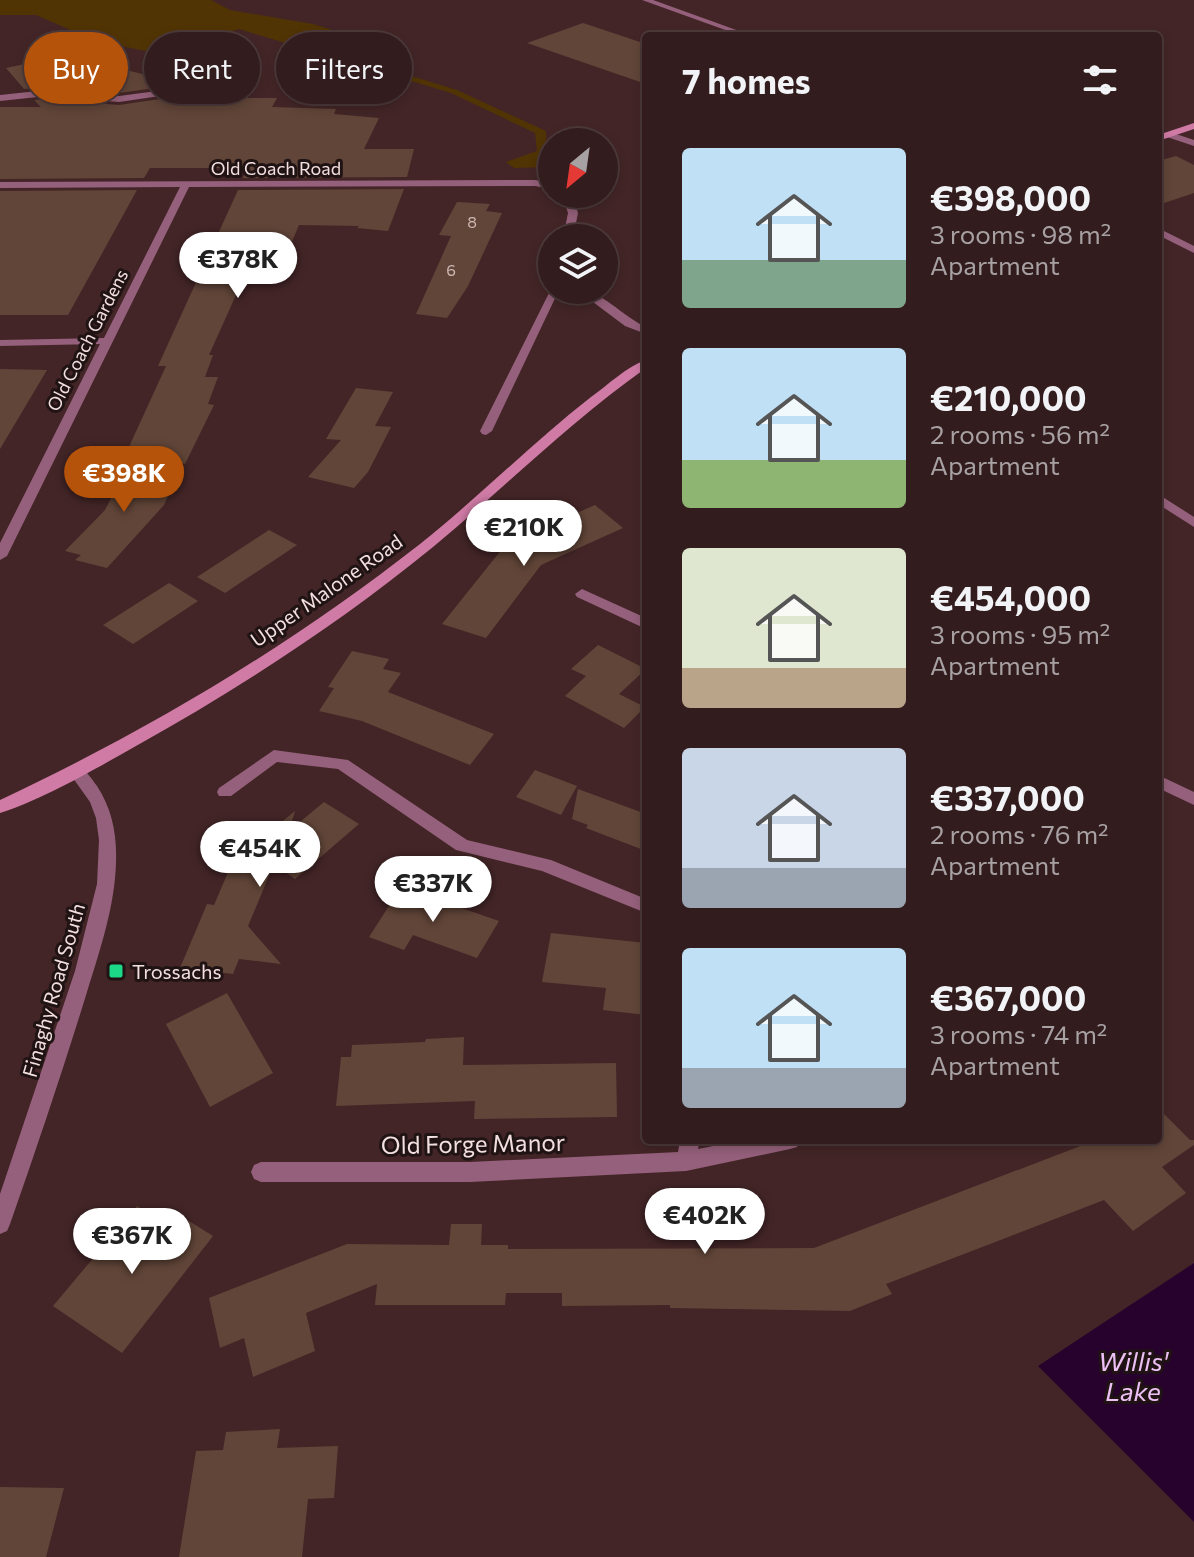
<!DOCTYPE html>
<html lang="en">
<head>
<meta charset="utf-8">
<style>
  :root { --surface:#321c1d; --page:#3d292a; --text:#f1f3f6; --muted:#a8a1a4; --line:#4d3a3b; --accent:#b45309 }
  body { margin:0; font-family:Commissioner,sans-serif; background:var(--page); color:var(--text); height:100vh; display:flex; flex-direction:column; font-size:30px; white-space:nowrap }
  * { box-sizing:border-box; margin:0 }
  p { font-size:26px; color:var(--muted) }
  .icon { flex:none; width:44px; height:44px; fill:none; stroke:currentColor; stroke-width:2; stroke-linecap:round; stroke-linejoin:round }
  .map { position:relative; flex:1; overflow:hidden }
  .panel { position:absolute; left:642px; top:32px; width:520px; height:1112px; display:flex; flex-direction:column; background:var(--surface); border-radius:8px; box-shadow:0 4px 12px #0003,0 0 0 2px var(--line) }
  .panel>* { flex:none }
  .guide { position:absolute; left:24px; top:32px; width:498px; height:72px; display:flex; gap:16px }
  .needle { width:52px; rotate:209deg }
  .controls { position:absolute; left:538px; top:128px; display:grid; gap:16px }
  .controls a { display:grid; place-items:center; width:80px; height:80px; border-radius:50%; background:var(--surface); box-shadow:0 4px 12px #0003,0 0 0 2px var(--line); font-size:40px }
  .price { position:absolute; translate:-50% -68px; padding:0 18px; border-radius:28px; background:#fff; color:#222; font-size:26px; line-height:52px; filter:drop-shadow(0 2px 4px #0008) }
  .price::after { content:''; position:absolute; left:50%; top:48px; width:24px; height:18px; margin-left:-12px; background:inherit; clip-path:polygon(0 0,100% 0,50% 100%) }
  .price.active { background:var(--accent); color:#fff }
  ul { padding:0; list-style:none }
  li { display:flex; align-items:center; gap:24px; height:200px; padding:0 40px }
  li span { display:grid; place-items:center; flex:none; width:224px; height:160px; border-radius:8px; color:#555 }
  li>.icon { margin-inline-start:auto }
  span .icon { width:96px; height:96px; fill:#fffc; stroke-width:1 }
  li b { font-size:34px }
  h2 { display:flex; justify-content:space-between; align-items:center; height:96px; padding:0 40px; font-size:34px }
  .pill { padding:0 28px; border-radius:36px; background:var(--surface); box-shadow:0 4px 12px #0003,0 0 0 2px var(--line); font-size:28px; line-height:72px }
  .pill.active { background:var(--accent); color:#fff }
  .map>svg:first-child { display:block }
</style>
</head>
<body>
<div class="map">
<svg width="1194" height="1557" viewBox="0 0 1194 1557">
  <rect width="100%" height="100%" fill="#432527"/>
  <!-- green -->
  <path fill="#513404" d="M0,0H211L230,10L313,24L413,55L382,67L457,90L546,131L547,167L514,168L506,162L537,151L535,133L451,93L239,29L190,46L265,75L96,41L36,15H0Z"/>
  <!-- water -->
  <path fill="#26022d" d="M1194,1263V1522L1038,1366Z"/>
  <!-- building -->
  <g fill="#614538">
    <path d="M583,23L646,44V84L527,43Z"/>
    <path d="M53,58H65L76,69L83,67L99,81L126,70L191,86L194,80H245L238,98H277L272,107L336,109L334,114L379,118L364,149H414L407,177L243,178L246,170L241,168H150L144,178L0,179V107H41L34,100L47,99L119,105L160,99L184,104L192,99L170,89L172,83L163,79L155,88L119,93L47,87L24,89L6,68Z"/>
    <path d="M1176,156L1194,165V193L1158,205V161Z"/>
    <path d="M404,189L388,231L357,228L359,226L299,225L291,244H259L209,355H213L205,377H218L208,404L214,405L185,464L128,449L166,366H158L238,190Z"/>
    <path d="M137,190L68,315H0V191Z"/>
    <path d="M457,202L490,204L486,211L502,213L468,286L447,318L416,314L451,236L439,235Z"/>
    <path d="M0,369L47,370L0,449Z"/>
    <path d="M356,388L393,392L375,426L391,427L368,472L354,488L308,477L341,440L326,439Z"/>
    <path d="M133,455L176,479L164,505L107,568L75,560L81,555L65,551L105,510Z"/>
    <path d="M595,505L623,528L541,565L486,638L442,624L506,544Z"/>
    <path d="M269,530L297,545L225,593L197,577Z"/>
    <path d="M169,583L198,601L133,644L103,625Z"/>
    <path d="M598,645L646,669L619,694L645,707L624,728L565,696L586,676L571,669Z"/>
    <path d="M352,651L389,659L383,669L401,673L388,692L494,734L470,765L362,721L319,711L334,688L328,687Z"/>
    <path d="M535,770L577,786L561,815L516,797Z"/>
    <path d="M578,789L646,814V851L586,828L588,825L572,819Z"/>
    <path d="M324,802L359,824L295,879L274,864L248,926L281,964L239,959L233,974L180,968L207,904L214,905L232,863L295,811L289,831Z"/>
    <path d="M401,887L499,921L477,958L413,935L404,950L369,937Z"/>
    <path d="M551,933L646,943V1015L603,1010L606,988L542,982Z"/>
    <path d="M227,993L273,1073L210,1107L166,1024Z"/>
    <path d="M464,1037L463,1065L616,1063L617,1117L474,1119L475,1101L336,1106L341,1057H351L352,1045L425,1042L426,1039Z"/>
    <path d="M1158,1108L1190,1140H1194V1145L1162,1167L1186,1193L1133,1231L1104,1200L886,1284L892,1294L850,1311L670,1308V1305L562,1306V1293H506L505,1305H375L377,1284L306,1313L315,1351L253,1377L244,1338L220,1348L209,1298L347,1244L449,1245L451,1224H482L481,1245H508V1249L814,1248L1096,1140H1158Z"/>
    <path d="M137,1206L164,1223L173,1211L213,1236L122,1353L53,1306Z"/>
    <path d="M280,1429L277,1448L338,1446L334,1498L308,1499L302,1557H179L196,1451L223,1450L226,1432Z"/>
    <path d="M0,1487L64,1488L46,1557H0Z"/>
  </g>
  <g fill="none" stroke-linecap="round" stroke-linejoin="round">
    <!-- minor -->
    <g fill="#95607b" fill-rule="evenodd">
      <path d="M642,0H653L753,36H742Z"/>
      <path d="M162,82L169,84L165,91L189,98L185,101L160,96L119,102L47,96L0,101V95L47,90L119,96L157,91Z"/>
      <path d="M1170,132L1194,140V146L1167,137L1166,135Z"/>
      <path d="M535,180L552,183V189L535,186L189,187L7,556L0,560V543L100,344L0,346V340L104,338L180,187L0,188V182Z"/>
      <path d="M562,194H572L578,213L573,238H563L568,213Z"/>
      <path d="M1158,228L1194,246V253L1158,235Z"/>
      <path d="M552,287V290H559L492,431L486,435L482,434L480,431Z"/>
      <path d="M577,290C602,290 623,317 646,327V334L625,326Z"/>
      <path d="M1158,494L1194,517V527L1158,504Z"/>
      <path d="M582,589L646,618V629L577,597L575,594Z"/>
      <path d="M274,750L348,760L467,840L551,860L646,899V913L542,871L456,850L338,769L277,762L231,796H219L217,792L219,788Z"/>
      <path d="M1158,775L1194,792V805L1158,788Z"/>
      <path d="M680,1140H700L698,1149L744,1140H800L797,1147L790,1149L686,1171L470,1182H261L254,1179L251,1172L254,1165L261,1162H470L678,1152Z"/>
    </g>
    <!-- tertiary -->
    <path fill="#95607b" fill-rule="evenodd" d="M76,765C85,768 91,778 97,786C112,809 117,834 116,862C115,906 100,950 87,992C63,1070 37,1147 10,1224L7,1231L0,1234V1194L75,971L97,884L99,840L96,818L90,802L68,771Z"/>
    <!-- secondary -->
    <g fill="#cf7ba5" fill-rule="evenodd">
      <path d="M1194,123V129L1158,141V135Z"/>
      <path d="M646,360V368C570,422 504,488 433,547C340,623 240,688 136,746C97,768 42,800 0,813V800C149,730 290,646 420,544C479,497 532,443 591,397C608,385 626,367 646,360Z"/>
    </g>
  </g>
  <!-- markers -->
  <rect fill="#1cd988" stroke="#201313" stroke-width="3" x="108" y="963" width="16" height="16" rx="4"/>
  <g text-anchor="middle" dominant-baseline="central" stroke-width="6" stroke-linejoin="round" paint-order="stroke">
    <!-- number labels -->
    <g font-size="16" fill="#ceb8b5">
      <text x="472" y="221">8</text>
      <text x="451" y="269">6</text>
    </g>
    <!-- far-street labels -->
    <g font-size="18" fill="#f3dfdf" stroke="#201313">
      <text x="276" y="168">Old Coach Road</text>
      <text transform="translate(87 340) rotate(-63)">Old Coach Gardens</text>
    </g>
    <!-- street labels -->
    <g font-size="20" fill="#f3dfdf" stroke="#201313">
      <text transform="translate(326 590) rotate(-35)">Upper Malone Road</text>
      <text transform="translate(53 990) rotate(-74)">Finaghy Road South</text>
    </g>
    <!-- poi labels -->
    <g font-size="20" fill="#f3dfdf" stroke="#201313" text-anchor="start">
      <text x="132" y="971">Trossachs</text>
    </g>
    <!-- near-street labels -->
    <g font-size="24" fill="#f3dfdf" stroke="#201313">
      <text transform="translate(473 1143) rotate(-1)">Old Forge Manor</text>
    </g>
    <!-- near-water labels -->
    <g font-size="26" font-style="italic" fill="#ecc0f4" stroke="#201313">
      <text x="1133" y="1360">Willis'<tspan x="1133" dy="30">Lake</tspan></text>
    </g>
  </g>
</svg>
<div class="controls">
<a><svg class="needle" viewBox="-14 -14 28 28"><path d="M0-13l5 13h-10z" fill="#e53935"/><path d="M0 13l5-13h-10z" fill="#a8a1a4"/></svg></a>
<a><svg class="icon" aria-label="layers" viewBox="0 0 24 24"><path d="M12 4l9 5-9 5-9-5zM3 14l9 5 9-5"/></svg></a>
</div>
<b class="price" style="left:238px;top:300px">€378K</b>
<b class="price active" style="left:124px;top:514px">€398K</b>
<b class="price" style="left:524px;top:568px">€210K</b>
<b class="price" style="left:260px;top:889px">€454K</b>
<b class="price" style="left:433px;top:924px">€337K</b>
<b class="price" style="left:705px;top:1256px">€402K</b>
<b class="price" style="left:132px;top:1276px">€367K</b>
<div class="guide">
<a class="pill active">Buy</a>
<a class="pill">Rent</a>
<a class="pill">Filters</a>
</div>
<section class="panel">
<h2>7 homes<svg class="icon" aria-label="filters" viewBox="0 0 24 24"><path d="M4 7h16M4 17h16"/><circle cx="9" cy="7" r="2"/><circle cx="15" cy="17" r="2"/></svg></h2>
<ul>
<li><span style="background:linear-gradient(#bfe0f5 70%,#7fa58c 0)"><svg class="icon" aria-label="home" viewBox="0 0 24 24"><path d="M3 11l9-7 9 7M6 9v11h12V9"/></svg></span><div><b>€398,000</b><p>3 rooms · 98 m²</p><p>Apartment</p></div></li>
<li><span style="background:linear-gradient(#bfe0f5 70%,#8fb573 0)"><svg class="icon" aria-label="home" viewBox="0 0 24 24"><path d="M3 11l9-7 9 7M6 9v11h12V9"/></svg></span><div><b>€210,000</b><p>2 rooms · 56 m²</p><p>Apartment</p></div></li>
<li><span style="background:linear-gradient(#dfe7d0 75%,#b9a48a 0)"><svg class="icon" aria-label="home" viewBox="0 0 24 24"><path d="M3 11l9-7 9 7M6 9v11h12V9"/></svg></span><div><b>€454,000</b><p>3 rooms · 95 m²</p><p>Apartment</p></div></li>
<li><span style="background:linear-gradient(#c9d6e8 75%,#9aa5b1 0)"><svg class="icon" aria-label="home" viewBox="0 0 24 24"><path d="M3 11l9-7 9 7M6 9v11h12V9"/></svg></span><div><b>€337,000</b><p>2 rooms · 76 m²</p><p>Apartment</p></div></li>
<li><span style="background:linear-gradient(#bfe0f5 75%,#9aa5b1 0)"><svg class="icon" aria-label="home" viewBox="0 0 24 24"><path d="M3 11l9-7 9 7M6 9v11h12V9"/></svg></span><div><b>€367,000</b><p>3 rooms · 74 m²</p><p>Apartment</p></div></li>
</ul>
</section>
</div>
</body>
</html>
